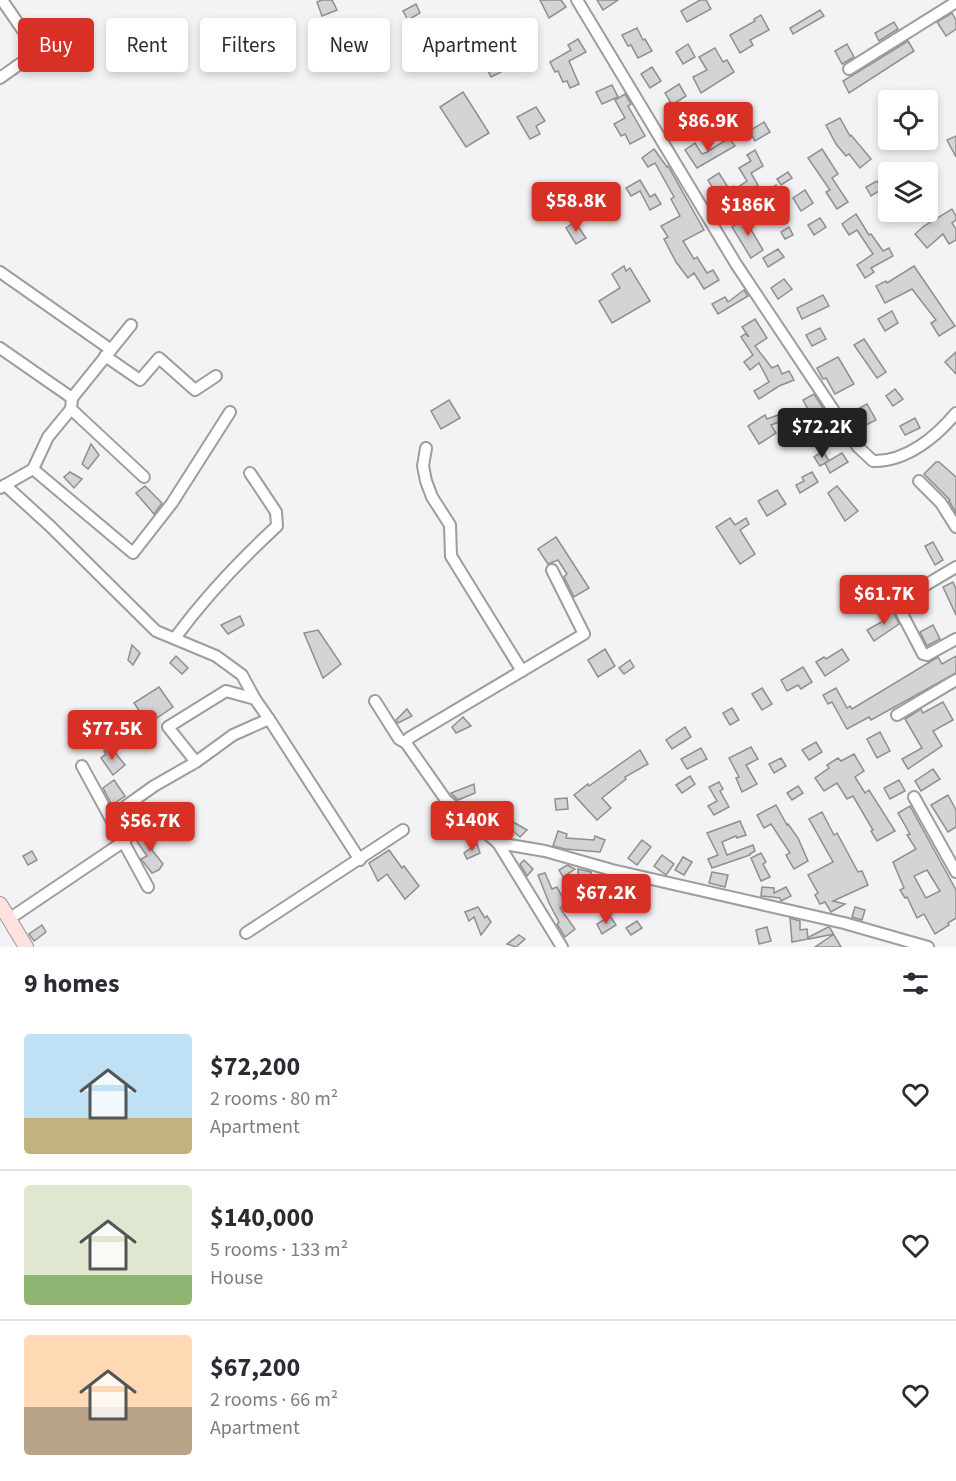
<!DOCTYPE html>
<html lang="en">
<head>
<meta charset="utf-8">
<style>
  :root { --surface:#fff; --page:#f2f2f3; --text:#2b2b33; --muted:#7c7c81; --line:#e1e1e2; --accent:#d93025 }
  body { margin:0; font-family:"Source Sans 3",sans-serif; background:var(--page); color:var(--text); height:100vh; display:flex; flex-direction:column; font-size:22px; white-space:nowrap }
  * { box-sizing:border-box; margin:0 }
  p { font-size:20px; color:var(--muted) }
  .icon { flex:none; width:33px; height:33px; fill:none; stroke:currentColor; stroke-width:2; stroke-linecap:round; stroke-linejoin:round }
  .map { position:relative; height:947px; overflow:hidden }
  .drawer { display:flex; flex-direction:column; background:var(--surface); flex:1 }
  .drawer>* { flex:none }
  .top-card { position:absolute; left:18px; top:18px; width:600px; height:54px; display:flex; gap:12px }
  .controls { position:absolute; left:878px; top:90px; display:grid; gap:12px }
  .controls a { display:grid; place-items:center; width:60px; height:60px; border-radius:6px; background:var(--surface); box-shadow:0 3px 9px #0003; font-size:30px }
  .price { position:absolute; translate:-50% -51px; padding:0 14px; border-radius:6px; background:var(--accent); color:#fff; font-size:20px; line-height:39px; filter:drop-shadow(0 2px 3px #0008) }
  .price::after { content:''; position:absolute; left:50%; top:36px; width:18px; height:14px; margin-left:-9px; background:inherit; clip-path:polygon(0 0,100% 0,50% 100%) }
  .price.current { background:#222; color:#fff }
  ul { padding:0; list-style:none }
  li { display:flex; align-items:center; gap:18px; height:150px; padding:0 24px }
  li+li { border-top:2px solid var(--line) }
  li span { display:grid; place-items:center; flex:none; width:168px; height:120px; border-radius:6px; color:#555 }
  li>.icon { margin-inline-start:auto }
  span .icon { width:72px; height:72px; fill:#fffc; stroke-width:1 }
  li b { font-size:26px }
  h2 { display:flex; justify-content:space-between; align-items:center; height:72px; padding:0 24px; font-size:26px }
  .pill { padding:0 21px; border-radius:6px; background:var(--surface); box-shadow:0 3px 9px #0003; font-size:21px; line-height:54px }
  .pill.current { background:var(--accent); color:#fff }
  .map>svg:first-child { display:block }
</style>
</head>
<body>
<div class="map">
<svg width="956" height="947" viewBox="0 0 956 947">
  <rect width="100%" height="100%" fill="#f3f3f6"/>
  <!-- building -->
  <g fill="#d4d4d6" stroke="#8f8f92" stroke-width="1.5" fill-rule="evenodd">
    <path d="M322,0H332L337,10L322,16L317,2Z"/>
    <path d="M540,0H561L566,7L549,18Z"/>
    <path d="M597,0H618L603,10Z"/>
    <path d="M700,0H706L711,9L687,22L681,11Z"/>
    <path d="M416,4L420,13L408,20L403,11Z"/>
    <path d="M820,10L824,16L793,34L790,28Z"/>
    <path d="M952,13L956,20V29L946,36L937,22Z"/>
    <path d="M761,15L769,30L750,40L753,45L740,53L730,35L755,21L754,19Z"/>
    <path d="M894,22L898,29L879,41L875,33Z"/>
    <path d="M637,28L643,40L645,39L652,51L638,58L631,45L628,46L622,35Z"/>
    <path d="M578,39L586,52L569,61L579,84L570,88L567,81L563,82L558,71L555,72L550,62L571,50L568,45Z"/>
    <path d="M908,41L914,51L849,93L843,81Z"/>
    <path d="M688,44L695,57L683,64L676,52Z"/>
    <path d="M847,44L854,57L842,64L835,51Z"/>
    <path d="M715,48L723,62L727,60L734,72L701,93L693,77L707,70L699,57Z"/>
    <path d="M505,50L513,66L491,77L483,61Z"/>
    <path d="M652,67L661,81L650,88L641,74Z"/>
    <path d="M679,84L686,96L672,105L665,93Z"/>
    <path d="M612,85L618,97L602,104L596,92Z"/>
    <path d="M463,92L489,133L466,147L440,107Z"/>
    <path d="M625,94L631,104L628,106L645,136L630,144L625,134L621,136L614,124L625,118L615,100Z"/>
    <path d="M536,107L545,121L536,126L540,134L530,139L517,117Z"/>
    <path d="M684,111L688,120L672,129L667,121Z"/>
    <path d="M840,118L850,136L851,135L871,159L860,168L849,154L846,156L836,144L826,125Z"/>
    <path d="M764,122L770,132L755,141L749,131Z"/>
    <path d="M956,136V157L947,140Z"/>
    <path d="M729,138L735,146L697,168L685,150L695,143L702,154L707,152Z"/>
    <path d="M654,149L667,167L668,166L704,230L683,241L694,259L697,257L707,273L713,270L719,280L704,289L694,273L688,278L676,262L664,239L668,237L661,226L680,216L671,199L674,197L655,163L648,167L642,158Z"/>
    <path d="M822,149L838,174L832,178L848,202L837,209L826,192L830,190L808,158Z"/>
    <path d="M755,150L763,166L751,173L758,185L746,193L754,205L745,211L739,201L725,209L708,180L719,173L729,189L734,186L735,189L747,181L739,168L751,161L747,155Z"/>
    <path d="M788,172L792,178L781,185L777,179Z"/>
    <path d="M640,180L650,197L655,194L661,204L650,210L640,191L631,196L626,188Z"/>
    <path d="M877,181L882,189L871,196L866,187Z"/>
    <path d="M776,185L782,196L770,202L765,192Z"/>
    <path d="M805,190L813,203L801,211L793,198Z"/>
    <path d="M952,209L956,216V220L952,223L956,229V240L949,244L943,234L927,248L915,234L924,226Z"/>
    <path d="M856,214L869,235L871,234L883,251L889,248L893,256L871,268L874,272L865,278L857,265L873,254L857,230L849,235L842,224Z"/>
    <path d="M747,216L753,226L750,228L763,250L751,258L732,227Z"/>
    <path d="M820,218L826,227L814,235L808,225Z"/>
    <path d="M575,222L586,238L576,244L566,228Z"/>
    <path d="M789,227L793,235L785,239L781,232Z"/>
    <path d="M778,249L784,257L768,267L763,258Z"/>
    <path d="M624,266L626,271L630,268L650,301L612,323L599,301L620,288L612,274Z"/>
    <path d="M914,266L955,326L939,336L931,323L936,320L912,289L885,303L876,286L886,281L887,283Z"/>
    <path d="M784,279L792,289L778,299L771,288Z"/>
    <path d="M744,290L748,296L718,314L712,304L725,297L728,302Z"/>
    <path d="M823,295L829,306L802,319L797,308Z"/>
    <path d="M892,311L898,323L885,331L878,319Z"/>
    <path d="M755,319L767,338L755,346L772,368L778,365L782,374L789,371L794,380L779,386L759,399L754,391L769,382L759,363L750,370L744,362L753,355L741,337L745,334L749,337L742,327Z"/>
    <path d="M820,328L826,339L812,346L806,335Z"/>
    <path d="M864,339L886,372L877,378L854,345Z"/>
    <path d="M956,352V374L945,362Z"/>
    <path d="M838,357L854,384L835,394L826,378L823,379L817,368Z"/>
    <path d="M895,389L903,399L893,406L886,396Z"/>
    <path d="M814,394L837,430L822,440L811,421L791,431L785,420L771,425L776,433L759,444L748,426L765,415L767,419L792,410L795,420L810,413L803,400Z"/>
    <path d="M449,400L460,418L441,429L431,411Z"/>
    <path d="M867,404L876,420L858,429L850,413Z"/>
    <path d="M915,418L920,428L905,435L900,426Z"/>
    <path d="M91,444L99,455L88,469L82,464Z"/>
    <path d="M823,451L829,461L820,466L814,457Z"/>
    <path d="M842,453L848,462L830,473L825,463Z"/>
    <path d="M936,462H939L956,477V513L949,501L950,500L924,474Z"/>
    <path d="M70,472L82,479L74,488L64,477Z"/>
    <path d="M812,472L818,482L800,493L796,485L804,481L802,477Z"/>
    <path d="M145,486L162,503L154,514L136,493Z"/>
    <path d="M837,486L858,511L845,521L828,493Z"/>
    <path d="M777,490L786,504L767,516L758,501Z"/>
    <path d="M730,518L735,525L746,518L749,524L740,530L755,554L740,564L716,527Z"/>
    <path d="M556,537L589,588L574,597L564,577L567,574L558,560L548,564L538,549Z"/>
    <path d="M933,542L943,560L935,565L925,546Z"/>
    <path d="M953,582L956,589V615L943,587Z"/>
    <path d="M892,609L899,624L874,641L867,630L887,619L883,614Z"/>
    <path d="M240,616L244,625L228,634L221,625Z"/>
    <path d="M933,625L940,639L927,646L920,632Z"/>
    <path d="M318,630L341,664L323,678L304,633Z"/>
    <path d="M132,645L140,653L133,665L128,660Z"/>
    <path d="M605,649L615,666L598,677L588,660Z"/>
    <path d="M842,649L849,660L825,676L816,662L824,657L826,659Z"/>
    <path d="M176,656L188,668L182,674L170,663Z"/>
    <path d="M956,656V673L871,720L869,717L847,729L832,702L828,704L823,695L836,688L847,708L850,706L852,709L938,657L942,664Z"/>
    <path d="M630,660L634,667L624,674L619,668Z"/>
    <path d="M803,667L812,682L801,689L798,685L787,691L781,680Z"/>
    <path d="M159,687L173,707L148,724L134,703Z"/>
    <path d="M762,688L772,704L762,710L752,694Z"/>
    <path d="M943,702L953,720L933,731L942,746L908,769L902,759L922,748L905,719L921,709L923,713Z"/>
    <path d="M732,708L739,720L730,725L723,713Z"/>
    <path d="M407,709L412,716L398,723L396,720Z"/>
    <path d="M463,717L471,726L456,733L452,727Z"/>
    <path d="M685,727L691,737L672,749L666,740Z"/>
    <path d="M880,732L890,751L877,758L867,739Z"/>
    <path d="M816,742L822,752L809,760L802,750Z"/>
    <path d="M110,746L125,765L113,775L101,758L106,754L104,751Z"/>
    <path d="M751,747L758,759L746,765L757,784L742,792L736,778L739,777L729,758Z"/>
    <path d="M701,748L707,759L687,769L681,759Z"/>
    <path d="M640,750L648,764L625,777L626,779L602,798L611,808L597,820L574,795L588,784L589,786Z"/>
    <path d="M854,754L864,771L855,777L865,793L869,790L895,831L877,841L871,831L873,830L853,796L847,799L837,783L824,791L815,778L829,768L827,765L838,758L841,761Z"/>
    <path d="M781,758L786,766L774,773L769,764Z"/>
    <path d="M933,769L940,779L921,791L915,781Z"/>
    <path d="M690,776L695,784L682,793L676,785Z"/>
    <path d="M114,780L125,796L112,805L103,788Z"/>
    <path d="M899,780L905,791L890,799L884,788Z"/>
    <path d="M719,782L723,789L720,791L729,807L714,815L708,806L717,801L709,787Z"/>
    <path d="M474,784L475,793L458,800L451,793Z"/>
    <path d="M798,786L803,793L792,800L787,793Z"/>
    <path d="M948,795L956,810V827L948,832L931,805Z"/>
    <path d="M567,798L568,809L556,810L555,799Z"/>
    <path d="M776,805L787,825L788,824L798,838L808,861L794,869L786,855L790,853L771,824L764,828L757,815Z"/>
    <path d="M910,806L956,890V918L948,923L949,925L935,934L924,914L917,918L907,897L905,898L900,890L904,888L893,862L916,849L907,835L910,834L898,813ZM927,870L940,891L926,898L914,876Z"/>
    <path d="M822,812L834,835L837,833L858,872L862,871L868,885L833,901L845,904L831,912L825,902L820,904L815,895L818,893L808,875L833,862L809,819Z"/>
    <path d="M501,815L515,823L527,830L520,837L513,831L508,836L502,830L507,825L499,816Z"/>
    <path d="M740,821L746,835L737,838L736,836L722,842L727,855L753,845L755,851L750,854V855L712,868L708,859L718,855L707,833Z"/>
    <path d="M145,830L155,842L152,850L163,864L159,870L152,873L141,859L147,856L136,840L143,837Z"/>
    <path d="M558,831L567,834L566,838L594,840L595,836L605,840L600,852L565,849L553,846Z"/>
    <path d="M642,840L651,847L637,865L628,858Z"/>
    <path d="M477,844L480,853L467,859L464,853Z"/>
    <path d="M389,850L402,868L404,866L419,886L405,899L387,874L378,881L369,863Z"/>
    <path d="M32,851L37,860L28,865L23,856Z"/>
    <path d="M761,853L766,862L763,864L770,877L761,881L751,858Z"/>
    <path d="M662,855L674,864L666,875L654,866Z"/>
    <path d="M683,857L692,862L684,875L675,870Z"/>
    <path d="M524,860L533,869L527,876L520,864Z"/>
    <path d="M567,865L575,869L563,877L559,870Z"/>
    <path d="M578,869L591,872L592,876H578Z"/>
    <path d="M712,872L728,875L725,887L709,883Z"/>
    <path d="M545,873L552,889L557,887L566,904L560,908L575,929L565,937L557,924L559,922L549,903L538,875Z"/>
    <path d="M589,882L598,887L591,899L582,894Z"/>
    <path d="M608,883L617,888L611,898L602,893Z"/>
    <path d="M762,887L774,888V893L786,887L791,896L781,901L780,898L761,896Z"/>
    <path d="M478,907L485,918L487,916L491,922L481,935L474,917L469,921L465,912Z"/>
    <path d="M855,907L865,910L862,920L852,917Z"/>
    <path d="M610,916L616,925L602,934L597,924Z"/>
    <path d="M790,918L800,921V930L807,929L808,939L792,942Z"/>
    <path d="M637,921L642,928L631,935L626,928Z"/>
    <path d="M42,925L46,932L34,941L29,934Z"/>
    <path d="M767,927L771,941L759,944L756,930Z"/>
    <path d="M828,927L830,928L841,947H815L834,934L809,939V937Z"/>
    <path d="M519,935L525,939L516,947L507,944Z"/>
  </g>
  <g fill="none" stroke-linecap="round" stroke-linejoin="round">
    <defs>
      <g id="street">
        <path d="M577,0L736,264L858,447L873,461C906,462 936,437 956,413"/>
        <path d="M849,69L956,2"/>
        <path d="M0,78L31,56L34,51L33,45L2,0"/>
        <path d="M0,272L110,349"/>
        <path d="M0,348L72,398L71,409L48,437L33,469L0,488"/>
        <path d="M105,356L140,380L159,358L195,390L216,376"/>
        <path d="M72,398L131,325"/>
        <path d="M71,409L144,477"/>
        <path d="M426,448L423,466L426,481L432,497L450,525L451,556L522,671"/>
        <path d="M33,469L133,553L172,503L230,412"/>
        <path d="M919,481L941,503L956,527"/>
        <path d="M5,485L50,526L156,631L216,656L242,675L255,699"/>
        <path d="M956,567L902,599L899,603V608L923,654L927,655L956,639"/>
        <path d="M175,638C205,597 239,561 277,526L276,512L250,473"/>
        <path d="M375,701L399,739L406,743L446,800L498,843L562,947"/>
        <path d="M897,715L956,680"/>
        <path d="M269,719L360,860"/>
        <path d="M406,743L409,738L584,634L552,570"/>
        <path d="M82,766L148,887"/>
        <path d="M914,797L956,872"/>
        <path d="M498,843L545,851L612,870L844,923L928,947"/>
        <path d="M9,919L123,842L138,826L126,806L154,786L196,762L168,727L226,691L255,699L269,719L233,735L196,762"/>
        <path d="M246,933L403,830"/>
      </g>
      <path id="secondary" d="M0,904L26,947"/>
    </defs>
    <!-- street casing -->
    <use href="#street" stroke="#9d9da0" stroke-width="14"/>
    <!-- secondary casing -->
    <use href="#secondary" stroke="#9d9da0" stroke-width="16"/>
    <!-- street -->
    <use href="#street" stroke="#fff" stroke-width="10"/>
    <!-- secondary -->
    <use href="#secondary" stroke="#fde2df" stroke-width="14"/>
  </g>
</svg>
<div class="controls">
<a><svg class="icon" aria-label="locate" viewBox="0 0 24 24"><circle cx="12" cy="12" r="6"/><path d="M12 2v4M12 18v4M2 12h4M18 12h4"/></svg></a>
<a><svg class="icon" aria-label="layers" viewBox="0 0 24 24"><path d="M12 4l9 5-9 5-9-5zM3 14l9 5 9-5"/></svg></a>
</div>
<b class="price" style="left:708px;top:153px">$86.9K</b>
<b class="price" style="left:576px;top:233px">$58.8K</b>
<b class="price" style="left:748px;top:237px">$186K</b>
<b class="price current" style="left:822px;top:459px">$72.2K</b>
<b class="price" style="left:884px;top:626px">$61.7K</b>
<b class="price" style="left:112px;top:761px">$77.5K</b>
<b class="price" style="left:472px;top:852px">$140K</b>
<b class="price" style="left:150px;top:853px">$56.7K</b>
<b class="price" style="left:606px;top:925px">$67.2K</b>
<div class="top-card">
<a class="pill current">Buy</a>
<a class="pill">Rent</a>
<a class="pill">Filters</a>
<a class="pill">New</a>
<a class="pill">Apartment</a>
</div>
</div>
<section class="drawer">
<h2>9 homes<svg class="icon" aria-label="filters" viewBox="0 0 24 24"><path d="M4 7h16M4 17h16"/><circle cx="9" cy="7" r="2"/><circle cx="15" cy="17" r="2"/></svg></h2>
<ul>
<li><span style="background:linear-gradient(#bfe0f5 70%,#c2b280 0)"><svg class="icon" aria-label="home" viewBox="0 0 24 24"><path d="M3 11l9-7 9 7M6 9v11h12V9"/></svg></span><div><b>$72,200</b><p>2 rooms · 80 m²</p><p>Apartment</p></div><svg class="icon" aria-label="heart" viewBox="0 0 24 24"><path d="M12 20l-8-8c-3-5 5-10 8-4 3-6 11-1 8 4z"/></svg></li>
<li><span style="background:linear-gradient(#dfe7d0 75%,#8fb573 0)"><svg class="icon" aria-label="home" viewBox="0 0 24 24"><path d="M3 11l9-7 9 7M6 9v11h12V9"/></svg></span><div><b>$140,000</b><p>5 rooms · 133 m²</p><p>House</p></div><svg class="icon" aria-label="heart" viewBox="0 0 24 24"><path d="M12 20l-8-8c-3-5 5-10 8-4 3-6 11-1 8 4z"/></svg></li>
<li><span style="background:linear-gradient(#ffd9b3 60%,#b9a48a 0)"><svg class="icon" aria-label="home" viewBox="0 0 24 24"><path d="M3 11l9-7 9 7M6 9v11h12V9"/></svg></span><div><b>$67,200</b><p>2 rooms · 66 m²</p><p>Apartment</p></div><svg class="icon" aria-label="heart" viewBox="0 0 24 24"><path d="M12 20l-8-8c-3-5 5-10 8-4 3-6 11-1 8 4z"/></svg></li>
</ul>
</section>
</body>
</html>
